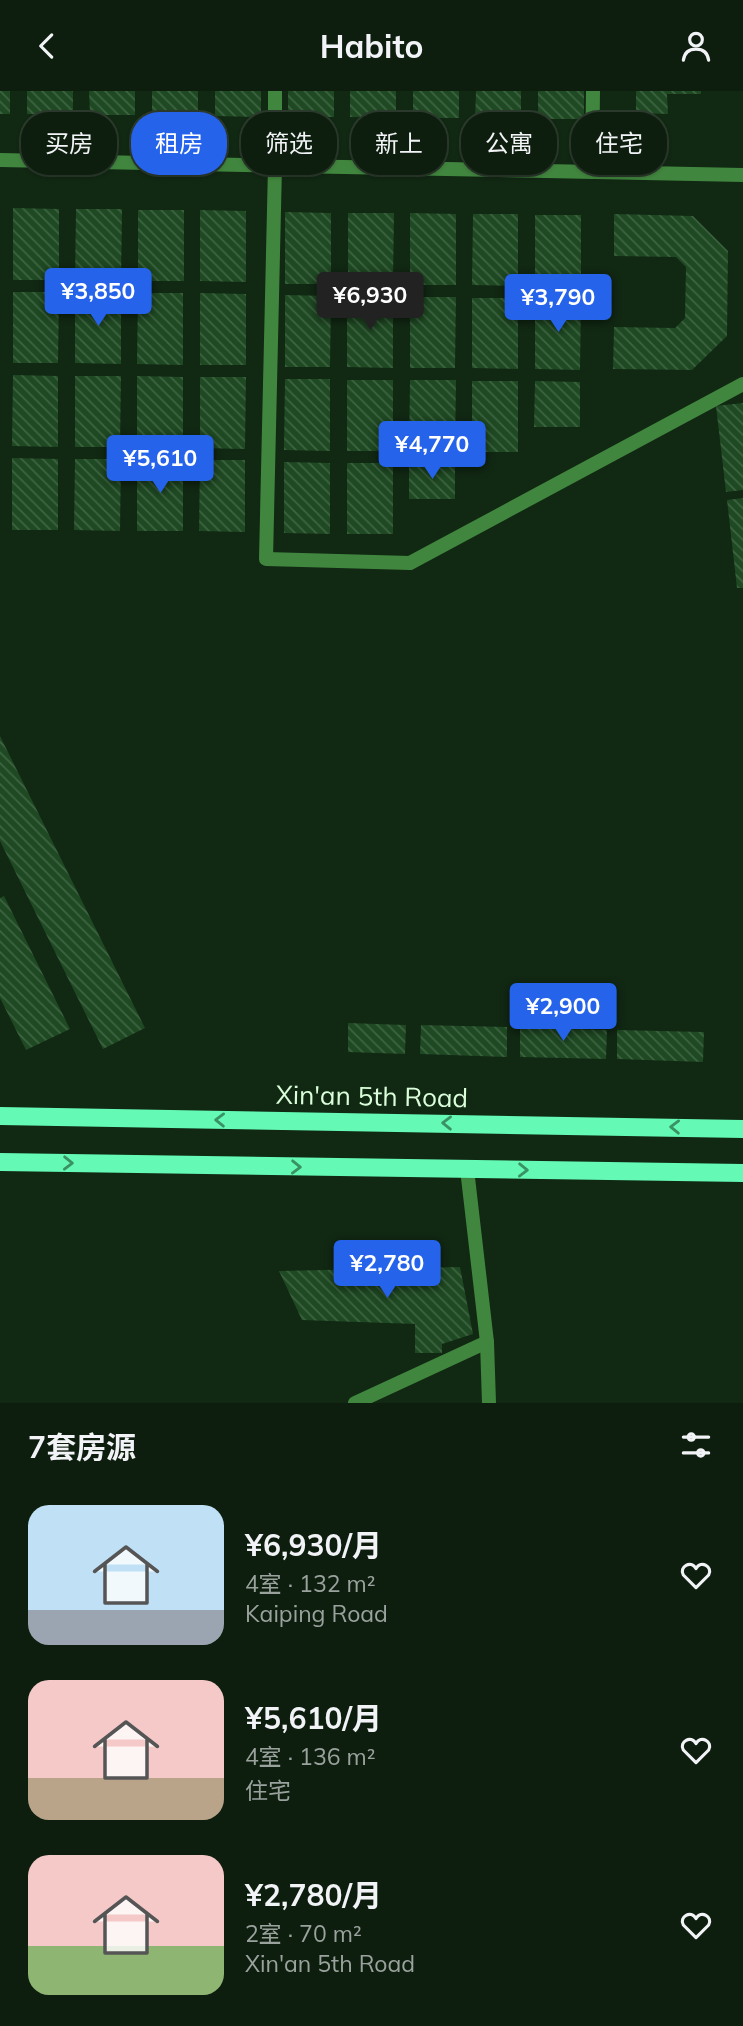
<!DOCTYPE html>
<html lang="zh">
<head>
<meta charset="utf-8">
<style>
  :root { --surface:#0d1e0e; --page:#1b2b1c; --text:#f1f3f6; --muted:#9aa29e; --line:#2d3c2e; --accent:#2563eb }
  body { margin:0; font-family:Mulish,"Noto Sans SC",sans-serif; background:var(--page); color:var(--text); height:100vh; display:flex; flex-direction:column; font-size:26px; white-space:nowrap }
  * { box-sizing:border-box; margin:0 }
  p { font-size:23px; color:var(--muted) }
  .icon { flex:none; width:38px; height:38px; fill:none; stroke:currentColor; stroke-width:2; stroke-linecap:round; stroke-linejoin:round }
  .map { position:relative; height:1312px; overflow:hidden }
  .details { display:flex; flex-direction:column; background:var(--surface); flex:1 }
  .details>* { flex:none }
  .top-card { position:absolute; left:21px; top:21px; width:702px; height:63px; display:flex; gap:14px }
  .price { position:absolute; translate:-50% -60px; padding:0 16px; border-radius:7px; background:var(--accent); color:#fff; font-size:23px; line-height:46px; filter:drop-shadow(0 2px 4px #0008) }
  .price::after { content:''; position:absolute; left:50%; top:42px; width:21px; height:16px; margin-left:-10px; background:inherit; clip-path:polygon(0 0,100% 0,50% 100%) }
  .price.current { background:#222; color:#fff }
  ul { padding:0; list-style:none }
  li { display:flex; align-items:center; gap:21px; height:175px; padding:0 28px }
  li span { display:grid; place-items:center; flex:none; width:196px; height:140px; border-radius:21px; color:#555 }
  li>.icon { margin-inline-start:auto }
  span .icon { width:84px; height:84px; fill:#fffc; stroke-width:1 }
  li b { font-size:30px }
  h2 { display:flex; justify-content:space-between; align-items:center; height:84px; padding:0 28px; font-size:30px }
  .pill { padding:0 24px; border-radius:28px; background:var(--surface); box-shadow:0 2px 5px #0004,0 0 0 2px var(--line); font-size:24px; line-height:63px }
  .pill.current { background:var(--accent); color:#fff }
  header { display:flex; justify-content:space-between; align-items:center; height:91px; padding:0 28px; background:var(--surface); font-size:32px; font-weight:700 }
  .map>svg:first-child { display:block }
</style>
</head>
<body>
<header><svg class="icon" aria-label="back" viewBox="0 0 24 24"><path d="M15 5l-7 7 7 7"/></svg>Habito<svg class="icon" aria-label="person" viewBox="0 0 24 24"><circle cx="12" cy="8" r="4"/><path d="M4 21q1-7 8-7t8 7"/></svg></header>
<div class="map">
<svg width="743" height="1312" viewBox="0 0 743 1312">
  <defs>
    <pattern id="building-back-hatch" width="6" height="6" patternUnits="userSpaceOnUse" patternTransform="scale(1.75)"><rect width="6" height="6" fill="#1e4922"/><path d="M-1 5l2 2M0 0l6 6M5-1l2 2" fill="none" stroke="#3e6442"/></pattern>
  </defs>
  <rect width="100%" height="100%" fill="#112813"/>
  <!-- building -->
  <g fill="url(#building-back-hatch)">
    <rect x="0" y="0" width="10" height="23"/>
    <path d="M27,0H73V24L27,23Z"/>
    <path d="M89,0H135V24H90Z"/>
    <rect x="152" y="0" width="46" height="25"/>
    <path d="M215,0H261V26L215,25Z"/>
    <rect x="288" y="0" width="46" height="26"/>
    <path d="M350,0H396V27L350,26Z"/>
    <rect x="413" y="0" width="46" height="27"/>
    <path d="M476,0H521V28H475Z"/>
    <rect x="538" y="0" width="46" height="28"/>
    <path d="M636,0H701V3H667L668,23L636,22Z"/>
    <path d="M13,117L59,118V189H13Z"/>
    <path d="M76,118H122L121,190L75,189Z"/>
    <rect x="138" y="119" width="46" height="71"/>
    <path d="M200,119L246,120V191L200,190Z"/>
    <path d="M285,121L331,122V193H285Z"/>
    <path d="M348,122H394L393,194L348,193Z"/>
    <path d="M410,122L456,123V194H410Z"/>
    <path d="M473,123H518V195L472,194Z"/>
    <path d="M614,123L693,125L728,160L727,245L692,279L613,278L614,236L675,237L685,227L686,176L676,166L614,165Z"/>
    <rect x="535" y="124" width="46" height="71"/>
    <path d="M13,201H59L58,272H13Z"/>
    <path d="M75,201L121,202V273L75,272Z"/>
    <path d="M138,202H183V274L137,273Z"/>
    <path d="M200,202L246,203V274H200Z"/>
    <path d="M285,204L331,205L330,276H285Z"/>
    <path d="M347,205L393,206V277L347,276Z"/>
    <path d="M410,206H456L455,277H410Z"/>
    <path d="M472,207H518V278L472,277Z"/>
    <path d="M535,207H581L580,279L535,278Z"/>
    <path d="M13,284L58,285V356L12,355Z"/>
    <path d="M75,285H121L120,356H75Z"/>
    <path d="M137,285L183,286V357L137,356Z"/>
    <path d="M200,286H246L245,358L200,357Z"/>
    <path d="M285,288H330V360L284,359Z"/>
    <rect x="347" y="289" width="46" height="71"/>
    <path d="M410,289H456L455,361H409Z"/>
    <rect x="472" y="290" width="46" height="71"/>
    <path d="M535,290L580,291V336H534Z"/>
    <path d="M743,312V399L726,401L716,315Z"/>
    <path d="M12,367L58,368V439H12Z"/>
    <path d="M75,368H121L120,440L74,439Z"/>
    <rect x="137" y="369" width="46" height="71"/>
    <path d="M200,369H245V441L199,440Z"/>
    <path d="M284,371L330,372V443L284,442Z"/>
    <rect x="347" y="372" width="46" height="71"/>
    <path d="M409,372L455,373V408H409Z"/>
    <path d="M743,407V497H737L727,409Z"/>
    <path d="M0,645L145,937L103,958L0,750Z"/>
    <path d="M4,805L70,938L26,959L0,907V807Z"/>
    <path d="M348,932L406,934L405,963L348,961Z"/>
    <path d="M421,934L507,936V966L420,963Z"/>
    <path d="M520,937L607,939L606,968L520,966Z"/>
    <path d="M617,939L704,941L703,971L617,968Z"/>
    <path d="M460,1176L473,1243L442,1253V1262H415V1233L302,1229L279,1180Z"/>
  </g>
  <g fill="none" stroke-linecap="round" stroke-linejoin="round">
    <!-- service -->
    <g stroke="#41863e" stroke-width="14">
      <path d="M275,75L266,468L410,472L743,293"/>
      <path d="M592,81L593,0"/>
      <path d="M467,1078L487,1251L489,1312"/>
      <path d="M355,1312L487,1251"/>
    </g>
    <!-- minor -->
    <path stroke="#41863e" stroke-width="14" d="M275,0V75"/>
    <!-- tertiary -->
    <path stroke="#41863e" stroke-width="14" d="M0,69L743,84"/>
    <!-- primary -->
    <g stroke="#64fab5" stroke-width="18">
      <path d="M0,1025L743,1038"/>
      <path d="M0,1071L743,1082"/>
    </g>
  </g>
  <!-- one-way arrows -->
  <defs><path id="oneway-chevron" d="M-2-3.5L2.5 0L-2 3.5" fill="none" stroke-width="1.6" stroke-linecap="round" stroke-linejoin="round" transform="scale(1.75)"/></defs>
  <g stroke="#3a9164">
    <use href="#oneway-chevron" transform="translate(220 1029) rotate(-179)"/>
    <use href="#oneway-chevron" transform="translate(447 1032) rotate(-179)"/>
    <use href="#oneway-chevron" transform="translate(675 1036) rotate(-179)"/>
    <use href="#oneway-chevron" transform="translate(68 1072) rotate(1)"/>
    <use href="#oneway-chevron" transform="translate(296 1076) rotate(1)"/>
    <use href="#oneway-chevron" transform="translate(523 1079) rotate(1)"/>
  </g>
  <g text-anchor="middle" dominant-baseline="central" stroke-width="5" stroke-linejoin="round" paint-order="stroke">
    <!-- street labels -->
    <g font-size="26" fill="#dafeda" stroke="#112813">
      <text transform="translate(372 1005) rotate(1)">Xin'an 5th Road</text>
    </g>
  </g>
</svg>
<b class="price" style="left:98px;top:237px">¥3,850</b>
<b class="price current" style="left:370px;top:241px">¥6,930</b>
<b class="price" style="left:558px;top:243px">¥3,790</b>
<b class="price" style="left:432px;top:390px">¥4,770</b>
<b class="price" style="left:160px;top:404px">¥5,610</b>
<b class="price" style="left:563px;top:952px">¥2,900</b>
<b class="price" style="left:387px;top:1209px">¥2,780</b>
<div class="top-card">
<a class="pill">买房</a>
<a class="pill current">租房</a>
<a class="pill">筛选</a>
<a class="pill">新上</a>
<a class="pill">公寓</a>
<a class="pill">住宅</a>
</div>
</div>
<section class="details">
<h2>7套房源<svg class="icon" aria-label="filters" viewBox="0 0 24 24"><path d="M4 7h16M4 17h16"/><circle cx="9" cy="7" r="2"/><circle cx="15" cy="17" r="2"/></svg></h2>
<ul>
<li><span style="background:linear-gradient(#bfe0f5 75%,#9aa5b1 0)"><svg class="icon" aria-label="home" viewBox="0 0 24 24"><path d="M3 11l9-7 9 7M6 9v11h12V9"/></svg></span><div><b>¥6,930/月</b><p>4室 · 132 m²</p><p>Kaiping Road</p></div><svg class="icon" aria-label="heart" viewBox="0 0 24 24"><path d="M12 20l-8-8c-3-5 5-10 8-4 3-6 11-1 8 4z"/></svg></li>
<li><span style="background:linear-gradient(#f6c9c9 70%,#b9a48a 0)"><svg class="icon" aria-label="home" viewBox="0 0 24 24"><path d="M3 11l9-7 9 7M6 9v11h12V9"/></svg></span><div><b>¥5,610/月</b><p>4室 · 136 m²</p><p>住宅</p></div><svg class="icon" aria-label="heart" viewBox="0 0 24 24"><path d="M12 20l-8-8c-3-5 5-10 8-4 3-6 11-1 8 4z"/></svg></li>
<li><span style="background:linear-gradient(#f6c9c9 65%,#8fb573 0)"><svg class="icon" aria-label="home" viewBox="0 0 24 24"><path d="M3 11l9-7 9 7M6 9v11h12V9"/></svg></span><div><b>¥2,780/月</b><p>2室 · 70 m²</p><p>Xin'an 5th Road</p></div><svg class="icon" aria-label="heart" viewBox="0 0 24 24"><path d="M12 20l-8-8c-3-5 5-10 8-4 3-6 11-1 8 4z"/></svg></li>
</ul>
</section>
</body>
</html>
